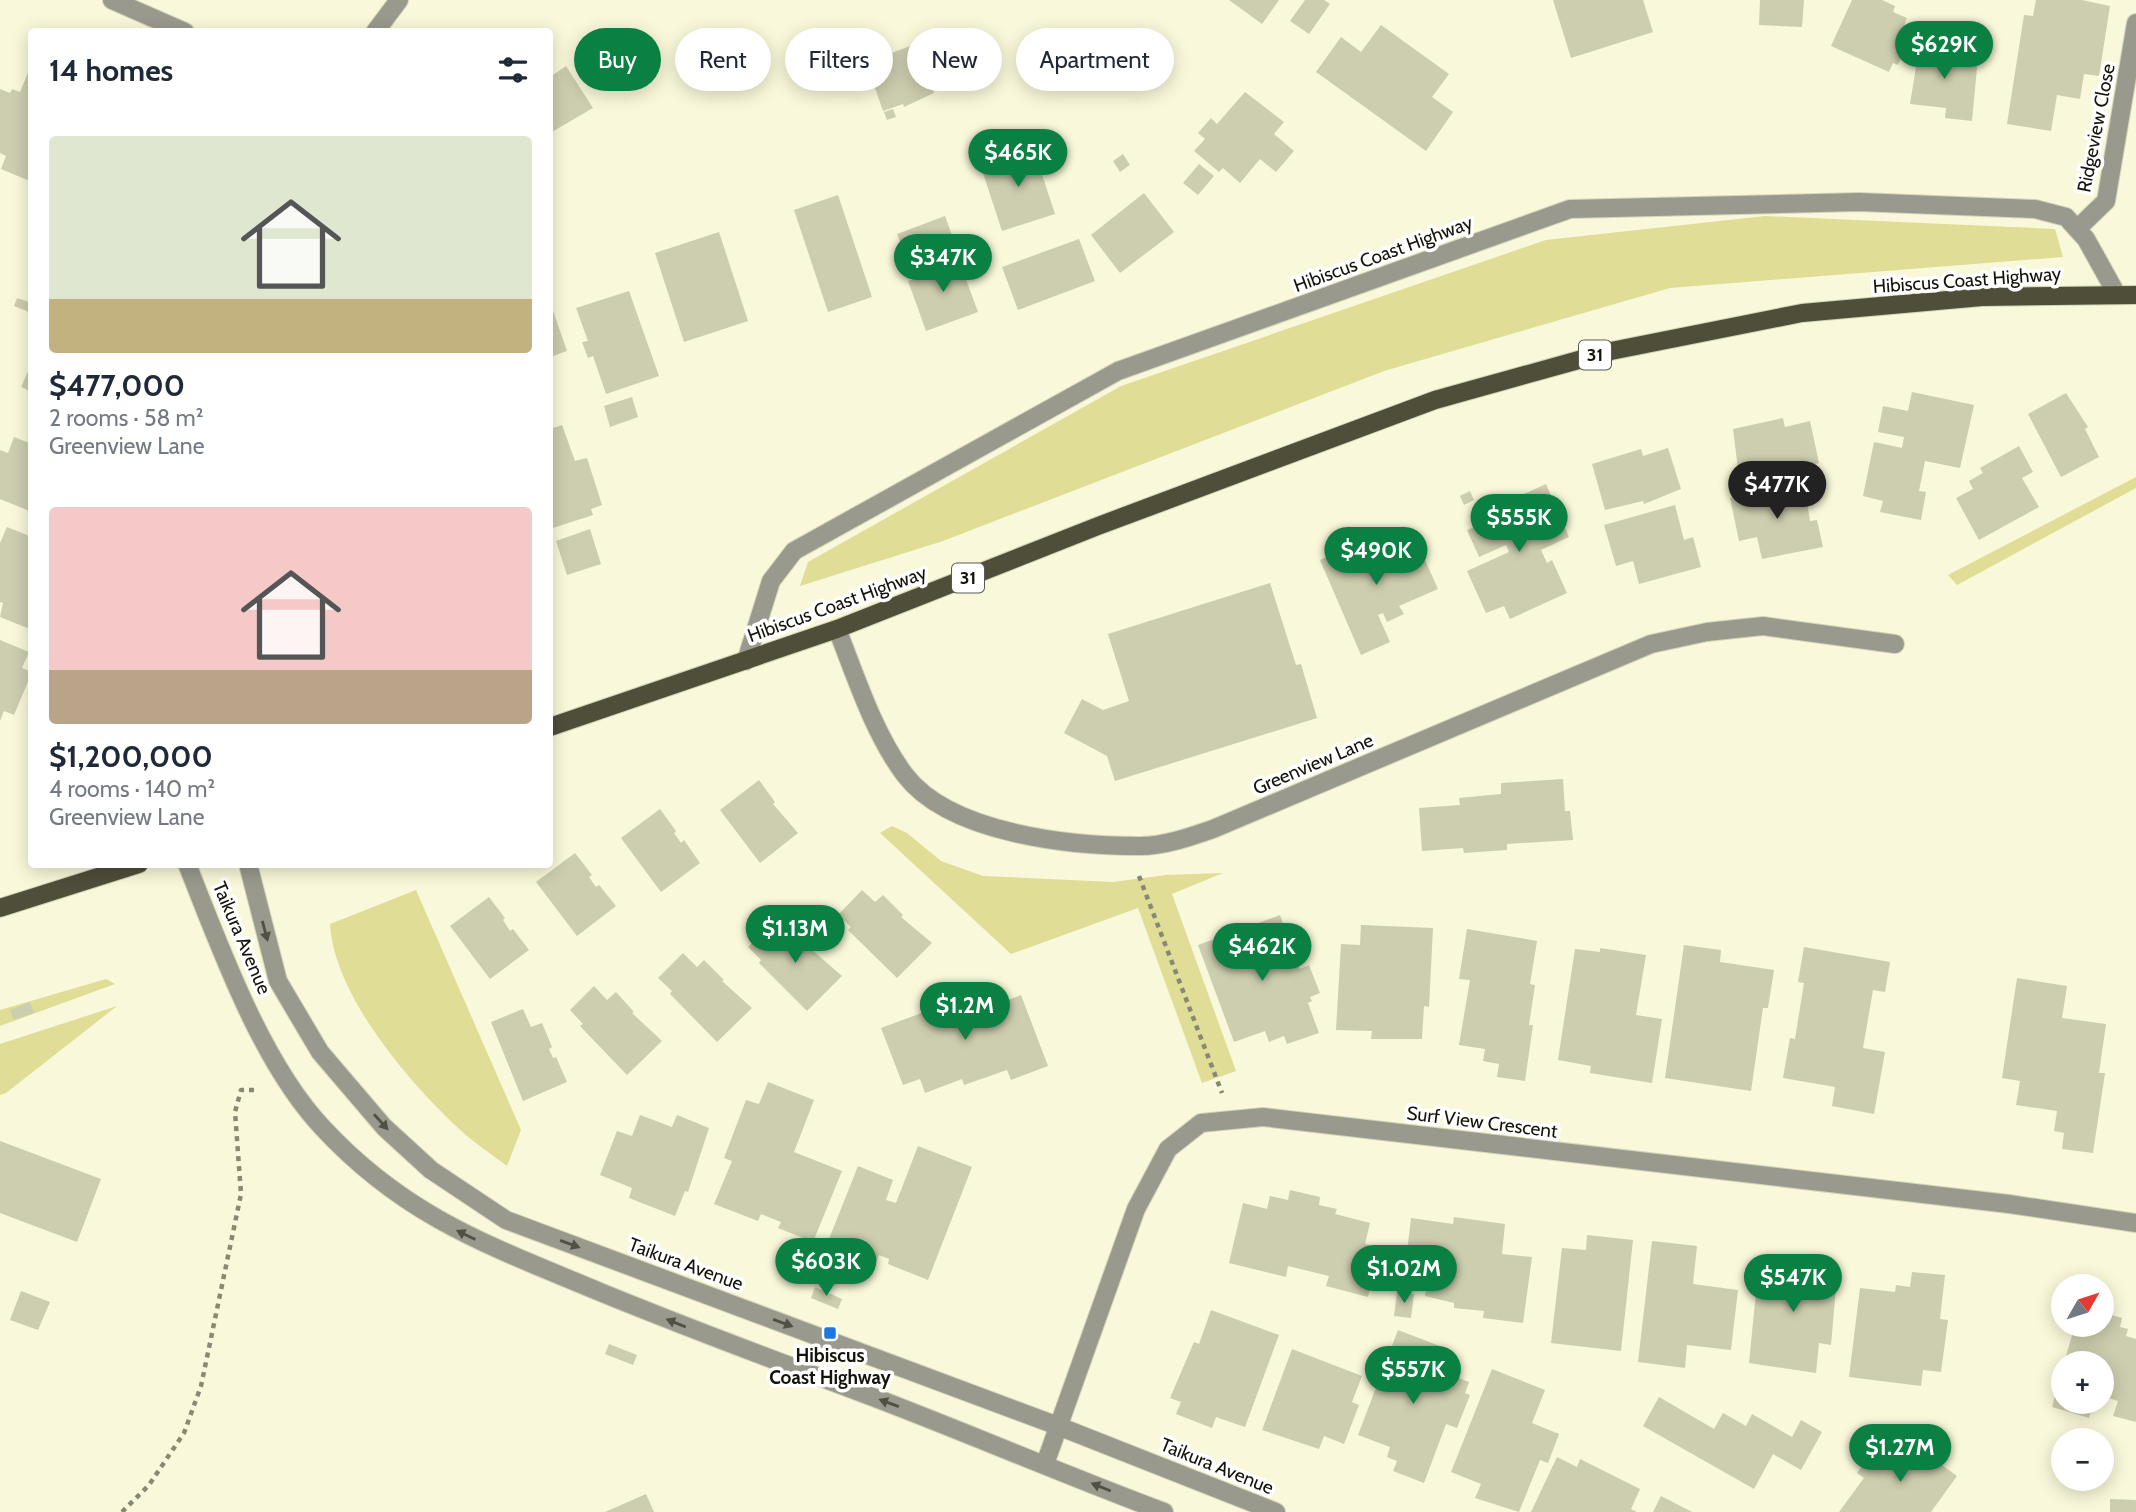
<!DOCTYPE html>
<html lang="en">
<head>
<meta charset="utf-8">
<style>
  :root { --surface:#fff; --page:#f6f6f7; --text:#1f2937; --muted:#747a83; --accent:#0b8043 }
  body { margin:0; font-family:Cabin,sans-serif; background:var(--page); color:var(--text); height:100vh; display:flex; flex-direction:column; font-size:26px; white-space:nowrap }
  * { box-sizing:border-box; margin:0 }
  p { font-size:23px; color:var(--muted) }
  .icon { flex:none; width:38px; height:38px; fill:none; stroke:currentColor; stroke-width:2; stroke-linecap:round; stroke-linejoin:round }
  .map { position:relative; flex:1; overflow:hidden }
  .details { position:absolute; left:28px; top:28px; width:525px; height:840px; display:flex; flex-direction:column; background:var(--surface); border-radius:7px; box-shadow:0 4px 18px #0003 }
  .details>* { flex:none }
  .banner { position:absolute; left:574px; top:28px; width:665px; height:63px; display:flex; gap:14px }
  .needle { width:46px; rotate:51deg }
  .tools { position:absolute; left:2051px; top:1274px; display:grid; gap:14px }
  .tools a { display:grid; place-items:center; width:63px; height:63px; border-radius:50%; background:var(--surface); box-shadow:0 4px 18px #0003; font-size:35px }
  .price { position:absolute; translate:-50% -60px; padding:0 16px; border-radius:24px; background:var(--accent); color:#fff; font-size:23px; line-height:46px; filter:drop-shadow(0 2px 4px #0008) }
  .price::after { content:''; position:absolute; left:50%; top:42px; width:21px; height:16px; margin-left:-10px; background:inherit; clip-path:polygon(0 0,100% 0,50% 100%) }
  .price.current { background:#222; color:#fff }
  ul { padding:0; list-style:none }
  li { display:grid; align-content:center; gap:14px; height:371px; padding:0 21px }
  li span { display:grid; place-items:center; height:217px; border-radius:7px; color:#555 }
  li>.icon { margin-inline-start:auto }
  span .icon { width:126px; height:126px; fill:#fffc; stroke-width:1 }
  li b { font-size:30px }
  h2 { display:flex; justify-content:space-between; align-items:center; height:84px; padding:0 21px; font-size:30px }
  .chip { padding:0 24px; border-radius:32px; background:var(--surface); box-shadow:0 4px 18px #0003; font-size:24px; line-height:63px }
  .chip.current { background:var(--accent); color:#fff }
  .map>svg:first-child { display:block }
</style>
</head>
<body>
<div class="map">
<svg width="2136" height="1512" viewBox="0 0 2136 1512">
  <rect width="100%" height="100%" fill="#f9f8da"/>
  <!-- green -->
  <g fill="#e0dd97">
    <path d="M1765,216L2055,229L2063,257L1670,288L1384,371L943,541L800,586L808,562L1121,386L1546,240Z"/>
    <path d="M2136,477V488L1957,585L1948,575Z"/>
    <path d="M892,826L907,833L941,861L983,876L1113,882L1166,875L1223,873L1172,894L1236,1071L1202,1083L1138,908L1011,954L880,833Z"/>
    <path d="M416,890L521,1130L507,1166C490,1153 471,1141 456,1126C406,1079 334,994 330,924Z"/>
    <path d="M106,979L115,984L0,1026V1010Z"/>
    <path d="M117,1006L6,1093L0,1095V1044Z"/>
  </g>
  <!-- building -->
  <g fill="#cdcdaf">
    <path d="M1229,0H1279L1262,24Z"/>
    <path d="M1305,0H1324L1330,4L1309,34L1290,21Z"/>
    <path d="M1553,0H1643L1653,32L1571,58Z"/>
    <path d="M1760,0H1804L1802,27L1759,25Z"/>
    <path d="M1852,0H1882L1895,6L1893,12L1907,18L1902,31L1907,33L1898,51L1903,53L1898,65L1893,63L1889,72L1831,46Z"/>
    <path d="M2036,0H2082L2110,6L2099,76L2084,74L2080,99L2057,95L2051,131L2007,124L2024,15L2033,16Z"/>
    <path d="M1381,25L1449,74L1432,97L1453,112L1426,151L1316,72L1341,37L1361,52Z"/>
    <path d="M1921,36L1945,38L1943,60L1962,62V56L1978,57L1972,121L1945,118L1946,108L1910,104Z"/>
    <path d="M916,44L934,93L904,107L903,104L883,111L866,62Z"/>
    <path d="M32,63V182L1,169L6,156L0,153V89L10,93L12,89L20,92Z"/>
    <path d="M566,66L593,108L550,133V77Z"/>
    <path d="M1245,92L1284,122L1274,134L1294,151L1276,172L1260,159L1240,183L1223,168L1219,172L1194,151L1205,139L1198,133L1211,118L1217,124Z"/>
    <path d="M893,109L896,117L887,120L884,112Z"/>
    <path d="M1033,147L1055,214L1002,231L980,164Z"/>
    <path d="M1123,154L1130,165L1120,172L1113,161Z"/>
    <path d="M1199,164L1214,176L1198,195L1183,183Z"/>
    <path d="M1144,193L1174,232L1120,273L1091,235Z"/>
    <path d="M838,195L872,297L828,312L794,210Z"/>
    <path d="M945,216L953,238L918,252L917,247L904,252L897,234Z"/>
    <path d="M719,232L748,321L684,342L655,253Z"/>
    <path d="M1079,239L1095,281L1018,310L1002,267Z"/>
    <path d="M952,253L957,264L960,263L978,312L926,331L908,281L932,273L928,262Z"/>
    <path d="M629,291L659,376L606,394L593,356L588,358L582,342L588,341L576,308Z"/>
    <path d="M17,298L32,303V313L14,306Z"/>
    <path d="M550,302L567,351L550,357Z"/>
    <path d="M32,362V392L21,387Z"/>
    <path d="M1912,392L1974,405L1960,468L1925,461L1919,491L1926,492L1921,520L1880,512L1883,501L1863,496L1874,442L1902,448L1904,437L1878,432L1883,406L1908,411Z"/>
    <path d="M2066,393L2088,427L2085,429L2099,457L2061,477L2028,414Z"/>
    <path d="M632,397L638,417L610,427L604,406Z"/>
    <path d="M1783,418L1785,427L1810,421L1819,463L1781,475L1780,472L1749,478L1748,475L1739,477L1733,429Z"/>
    <path d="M562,425L575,461L587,458L602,505L591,509L593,515L550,529V429Z"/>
    <path d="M14,437L32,444V512L0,499V450L8,453Z"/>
    <path d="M2019,446L2033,472L2022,478L2039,507L1979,540L1956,498L1973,489L1969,481L1983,473L1980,468Z"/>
    <path d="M1668,448L1681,489L1644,504L1643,501L1605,510L1592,464L1641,449L1643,456Z"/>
    <path d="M1546,484L1569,537L1541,550L1547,563L1552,560L1567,593L1510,619L1504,606L1486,613L1467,571L1509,552L1506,545L1479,557L1467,530L1495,518L1491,509Z"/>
    <path d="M1804,484L1810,521L1817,520L1823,547L1762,559L1757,537L1739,541L1730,498Z"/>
    <path d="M1470,491L1474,500L1464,505L1460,496Z"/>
    <path d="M1675,505L1684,540L1693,537L1701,567L1639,584L1633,561L1616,566L1604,525Z"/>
    <path d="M7,527L32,537V630L0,617L3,603L0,602V543Z"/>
    <path d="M590,529L601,564L567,575L556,541Z"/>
    <path d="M1368,539L1376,557L1416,540L1438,589L1399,606L1404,614L1387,622L1383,613L1378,615L1390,642L1361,655L1320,560Z"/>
    <path d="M1270,583L1296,665L1301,664L1317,718L1115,781L1107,756L1064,733L1082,699L1103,710L1129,701L1108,634Z"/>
    <path d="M0,640L29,652L22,668L32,672L14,715L4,711L0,721Z"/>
    <path d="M1563,779L1565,811H1570L1573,840L1507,844V850L1464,853L1463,848L1422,851L1419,808L1460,805L1459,798L1501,794V783Z"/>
    <path d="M759,780L775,802L773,804L798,833L760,863L720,810Z"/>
    <path d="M660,809L676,831L674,833L681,843L684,840L700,863L661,892L621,838Z"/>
    <path d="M575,853L592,875L589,877L596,887L599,885L616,906L577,936L536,882Z"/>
    <path d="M862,890L875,902L883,895L903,915L901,917L932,943L897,978L848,930L851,927L838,915Z"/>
    <path d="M489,897L505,918L503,920L510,931L513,929L529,950L490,979L450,926Z"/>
    <path d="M1280,915L1300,969L1309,965L1320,993L1310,997L1312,1001L1308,1003L1319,1033L1287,1044L1284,1036L1269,1042L1265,1031L1234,1042L1198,945Z"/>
    <path d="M772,922L786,936L794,928L813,946L811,949L842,976L807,1011L759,963L761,960L748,947Z"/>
    <path d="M1361,925L1433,928L1429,1007L1424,1006L1422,1039H1371L1372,1031L1336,1030L1341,944L1360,945Z"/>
    <path d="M1467,929L1537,941L1530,984L1535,985L1529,1025H1533L1525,1081L1497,1077L1499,1064L1483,1061L1485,1049L1459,1045L1470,980L1459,979Z"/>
    <path d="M1684,945L1721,950L1720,962L1774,970L1768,1008H1763L1751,1091L1665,1078Z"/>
    <path d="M1804,947L1890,962L1885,992L1873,990L1863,1048L1885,1052L1874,1114L1832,1106L1835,1087L1783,1078L1790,1038L1795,1039L1804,983L1798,982Z"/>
    <path d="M1600,948L1646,955L1636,1015L1662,1019L1652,1083L1590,1073L1591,1066L1558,1060L1575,949L1600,952Z"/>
    <path d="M683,953L697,967L704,960L724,980L722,981L752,1008L717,1042L670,994L672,991L658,978Z"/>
    <path d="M2017,978L2067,986L2062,1018L2106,1024L2099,1073H2105L2093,1153L2062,1149L2064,1133L2054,1131L2057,1111L2016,1105L2020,1081L2002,1078Z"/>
    <path d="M594,986L607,1000L616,992L634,1012L632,1013L662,1041L627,1075L580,1026L583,1024L570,1010Z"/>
    <path d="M986,989L992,1006L1021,995L1048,1066L1011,1080L1007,1070L964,1085L962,1079L925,1093L920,1079L903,1085L881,1028Z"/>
    <path d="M30,1002L34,1013L14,1020L10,1010Z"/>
    <path d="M523,1009L531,1027L542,1023L552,1047L549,1049L553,1058L556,1057L567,1082L523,1101L491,1022Z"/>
    <path d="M768,1082L814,1100L794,1152L842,1171L813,1242L778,1228L781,1222L761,1214L758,1221L714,1204L732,1161L724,1158L746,1100L759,1104Z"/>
    <path d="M640,1115L672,1127L677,1115L709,1128L688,1192L685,1191L675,1216L629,1198L632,1188L600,1175L617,1131L632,1136Z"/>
    <path d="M0,1141L101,1179L77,1242L0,1213Z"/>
    <path d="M918,1146L972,1167L928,1280L888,1264L889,1259L879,1255L876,1263L827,1244L858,1166L893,1180L886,1200L896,1203Z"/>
    <path d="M1290,1190L1320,1197L1319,1205L1337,1209L1335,1214L1370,1223L1365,1244L1380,1247L1368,1297L1326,1286L1329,1276L1288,1266L1286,1277L1229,1263L1243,1203L1267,1209L1270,1196L1288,1200Z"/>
    <path d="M1454,1217L1505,1224L1502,1254L1532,1257L1523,1323L1483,1318L1484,1311L1454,1308V1303L1425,1296L1426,1289L1403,1286L1411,1218L1453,1224Z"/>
    <path d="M1587,1235L1633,1240L1621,1351L1551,1343L1562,1248L1586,1250Z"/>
    <path d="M1652,1241L1697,1246L1693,1284L1738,1290L1731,1350L1687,1345L1685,1368L1638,1362Z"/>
    <path d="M1804,1260L1838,1264L1831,1345L1819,1343L1816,1373L1749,1363L1759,1262L1804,1266Z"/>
    <path d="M1912,1272L1945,1275L1940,1319L1948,1320L1941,1372L1923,1370L1921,1386L1849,1377L1860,1288L1895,1292L1896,1285L1910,1287Z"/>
    <path d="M815,1287L842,1299L838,1309L811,1298Z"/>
    <path d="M21,1291L50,1302L38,1330L10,1320Z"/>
    <path d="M1397,1292L1414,1294L1411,1318L1394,1316Z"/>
    <path d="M1211,1310L1279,1335L1245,1427L1216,1417L1212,1428L1176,1414L1181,1402L1170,1398L1194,1342L1199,1344Z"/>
    <path d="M2102,1312L2122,1318L2120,1327L2128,1329L2126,1336L2136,1339V1422L2113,1416L2118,1401L2102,1396V1363H2064L2075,1325H2102Z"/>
    <path d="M1398,1330L1445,1348L1433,1381L1452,1388L1456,1377L1469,1382L1465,1393L1470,1395L1457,1428L1446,1424L1424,1483L1393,1471L1397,1461L1387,1457L1390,1447L1358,1435Z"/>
    <path d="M609,1344L637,1355L633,1365L605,1354Z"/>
    <path d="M1292,1349L1362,1376L1352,1402L1359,1405L1344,1444L1324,1436L1319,1449L1262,1430Z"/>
    <path d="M1492,1369L1545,1390L1532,1423L1559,1434L1548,1463L1540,1460L1519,1512L1475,1498L1481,1484L1451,1472Z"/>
    <path d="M2062,1370L2063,1402H2094L2089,1418L2052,1407Z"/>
    <path d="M1659,1397L1714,1429L1723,1413L1746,1426L1752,1414L1792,1437L1801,1420L1822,1432L1801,1470L1773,1454L1754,1489L1643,1426Z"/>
    <path d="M1877,1445L1902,1463L1915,1445L1957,1476L1931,1512H1839L1864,1478L1857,1473Z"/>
    <path d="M1557,1457L1577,1467L1580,1459L1640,1489L1631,1509L1637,1512H1531Z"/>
    <path d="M646,1494L654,1512H605Z"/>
    <path d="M1661,1496L1692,1512H1653Z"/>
    <path d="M2110,1499L2136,1500V1512H2110Z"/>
  </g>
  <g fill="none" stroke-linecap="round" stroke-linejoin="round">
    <defs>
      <g id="street">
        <path d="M112,0L185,32"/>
        <path d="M375,32L399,0"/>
        <path d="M2077,229L2106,201L2136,23"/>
        <path d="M837,629C856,677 874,734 905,775C950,834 1071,846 1140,846C1164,846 1190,837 1213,829L1651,644L1707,632L1763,626L1895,644"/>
        <path d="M746,661L771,581L794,551L1118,371L1570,209L1859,202L2035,209L2066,217L2086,239L2116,293"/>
        <path d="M187,864C220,947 261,1062 322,1127C405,1217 490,1246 600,1292C688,1328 776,1361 865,1394C966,1432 1064,1475 1164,1512"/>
        <path d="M248,864L278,981L320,1052L384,1127L431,1170L506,1220L1058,1426L1276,1512"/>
        <path d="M1045,1464L1136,1209L1168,1149L1201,1123L1263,1117L2009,1204L2136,1223"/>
      </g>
      <g id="primary">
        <path d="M550,727L837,629L1098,526L1435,400L1611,351L1802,313L1982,297L2136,295"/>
        <path d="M0,908L139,864"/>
      </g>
    </defs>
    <!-- street casing -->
    <use href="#street" stroke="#d4d4b9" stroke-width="20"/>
    <!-- primary casing -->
    <use href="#primary" stroke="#d4d4b9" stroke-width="20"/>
    <!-- path -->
    <g stroke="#898874" stroke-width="4.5" stroke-dasharray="5 5" stroke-linecap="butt">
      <path d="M1139,876L1222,1093"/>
      <path d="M122,1512L149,1485L184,1433L201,1386L241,1194L235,1112L241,1090H257"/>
    </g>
    <!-- street -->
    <use href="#street" stroke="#99998d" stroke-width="18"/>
    <!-- primary -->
    <use href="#primary" stroke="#4f4e39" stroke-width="18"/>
  </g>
  <!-- one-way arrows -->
  <defs><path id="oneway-solid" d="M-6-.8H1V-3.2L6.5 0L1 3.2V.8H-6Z" transform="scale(1.75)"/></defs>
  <g fill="#505045">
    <use href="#oneway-solid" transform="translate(265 931) rotate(75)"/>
    <use href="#oneway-solid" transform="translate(381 1122) rotate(48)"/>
    <use href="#oneway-solid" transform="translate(466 1235) rotate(-154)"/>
    <use href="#oneway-solid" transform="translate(570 1244) rotate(20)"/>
    <use href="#oneway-solid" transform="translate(676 1323) rotate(-158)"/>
    <use href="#oneway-solid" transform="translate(783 1323) rotate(20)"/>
    <use href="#oneway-solid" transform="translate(889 1403) rotate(-160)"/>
    <use href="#oneway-solid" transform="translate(1101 1487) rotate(-158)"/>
  </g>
  <!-- markers -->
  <rect fill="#1e76e0" stroke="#fff" stroke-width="2.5" x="823" y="1326" width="14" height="14" rx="3.5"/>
  <g text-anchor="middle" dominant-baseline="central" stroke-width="7" stroke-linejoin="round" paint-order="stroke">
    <!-- shield labels -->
    <g fill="#fff" stroke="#5a5a54" stroke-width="2">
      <rect x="1579" y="340.5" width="32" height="29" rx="5"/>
      <rect x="952" y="563.5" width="32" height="29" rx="5"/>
    </g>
    <g font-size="18" font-weight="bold" fill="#14140a">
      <text x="1595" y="355">31</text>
      <text x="968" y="578">31</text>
    </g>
    <!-- street labels -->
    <g font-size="19" fill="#14140a" stroke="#fff">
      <text transform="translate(2096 128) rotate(-79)">Ridgeview Close</text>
      <text transform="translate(1383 254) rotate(-20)">Hibiscus Coast Highway</text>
      <text transform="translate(1967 280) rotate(-4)">Hibiscus Coast Highway</text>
      <text transform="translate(837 604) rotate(-20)">Hibiscus Coast Highway</text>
      <text transform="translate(1313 764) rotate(-23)">Greenview Lane</text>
      <text transform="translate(242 938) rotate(67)">Taikura Avenue</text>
      <text transform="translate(1482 1122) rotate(7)">Surf View Crescent</text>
      <text transform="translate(686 1264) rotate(20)">Taikura Avenue</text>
      <text transform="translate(1217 1466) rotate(22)">Taikura Avenue</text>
    </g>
    <!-- poi labels -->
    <g font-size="19" font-weight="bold" fill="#14140a" stroke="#fff">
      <text x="830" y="1355">Hibiscus<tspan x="830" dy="22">Coast Highway</tspan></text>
    </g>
  </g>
</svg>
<div class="tools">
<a><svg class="needle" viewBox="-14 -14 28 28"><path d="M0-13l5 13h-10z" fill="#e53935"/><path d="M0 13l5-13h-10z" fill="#747a83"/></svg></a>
<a>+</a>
<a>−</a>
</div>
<b class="price" style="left:1944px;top:81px">$629K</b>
<b class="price" style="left:1018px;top:189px">$465K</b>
<b class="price" style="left:943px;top:294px">$347K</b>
<b class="price current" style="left:1777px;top:521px">$477K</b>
<b class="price" style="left:1519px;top:554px">$555K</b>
<b class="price" style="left:1376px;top:587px">$490K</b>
<b class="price" style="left:795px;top:965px">$1.13M</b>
<b class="price" style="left:1262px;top:983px">$462K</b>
<b class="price" style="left:965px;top:1042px">$1.2M</b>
<b class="price" style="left:826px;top:1298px">$603K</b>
<b class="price" style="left:1404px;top:1305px">$1.02M</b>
<b class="price" style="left:1793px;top:1314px">$547K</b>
<b class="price" style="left:1413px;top:1406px">$557K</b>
<b class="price" style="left:1900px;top:1484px">$1.27M</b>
<div class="banner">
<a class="chip current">Buy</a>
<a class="chip">Rent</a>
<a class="chip">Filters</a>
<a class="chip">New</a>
<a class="chip">Apartment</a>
</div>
<section class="details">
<h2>14 homes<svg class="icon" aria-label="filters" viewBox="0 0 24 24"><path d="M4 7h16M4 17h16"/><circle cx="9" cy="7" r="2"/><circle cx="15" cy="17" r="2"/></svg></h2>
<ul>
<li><span style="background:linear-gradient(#dfe7d0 75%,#c2b280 0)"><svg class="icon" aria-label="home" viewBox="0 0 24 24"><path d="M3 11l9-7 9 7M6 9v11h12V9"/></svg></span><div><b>$477,000</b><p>2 rooms · 58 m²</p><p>Greenview Lane</p></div></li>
<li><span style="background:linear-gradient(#f6c9c9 75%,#b9a48a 0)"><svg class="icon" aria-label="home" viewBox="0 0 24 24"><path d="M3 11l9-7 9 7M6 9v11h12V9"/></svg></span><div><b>$1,200,000</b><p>4 rooms · 140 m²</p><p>Greenview Lane</p></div></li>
</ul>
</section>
</div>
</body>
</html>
